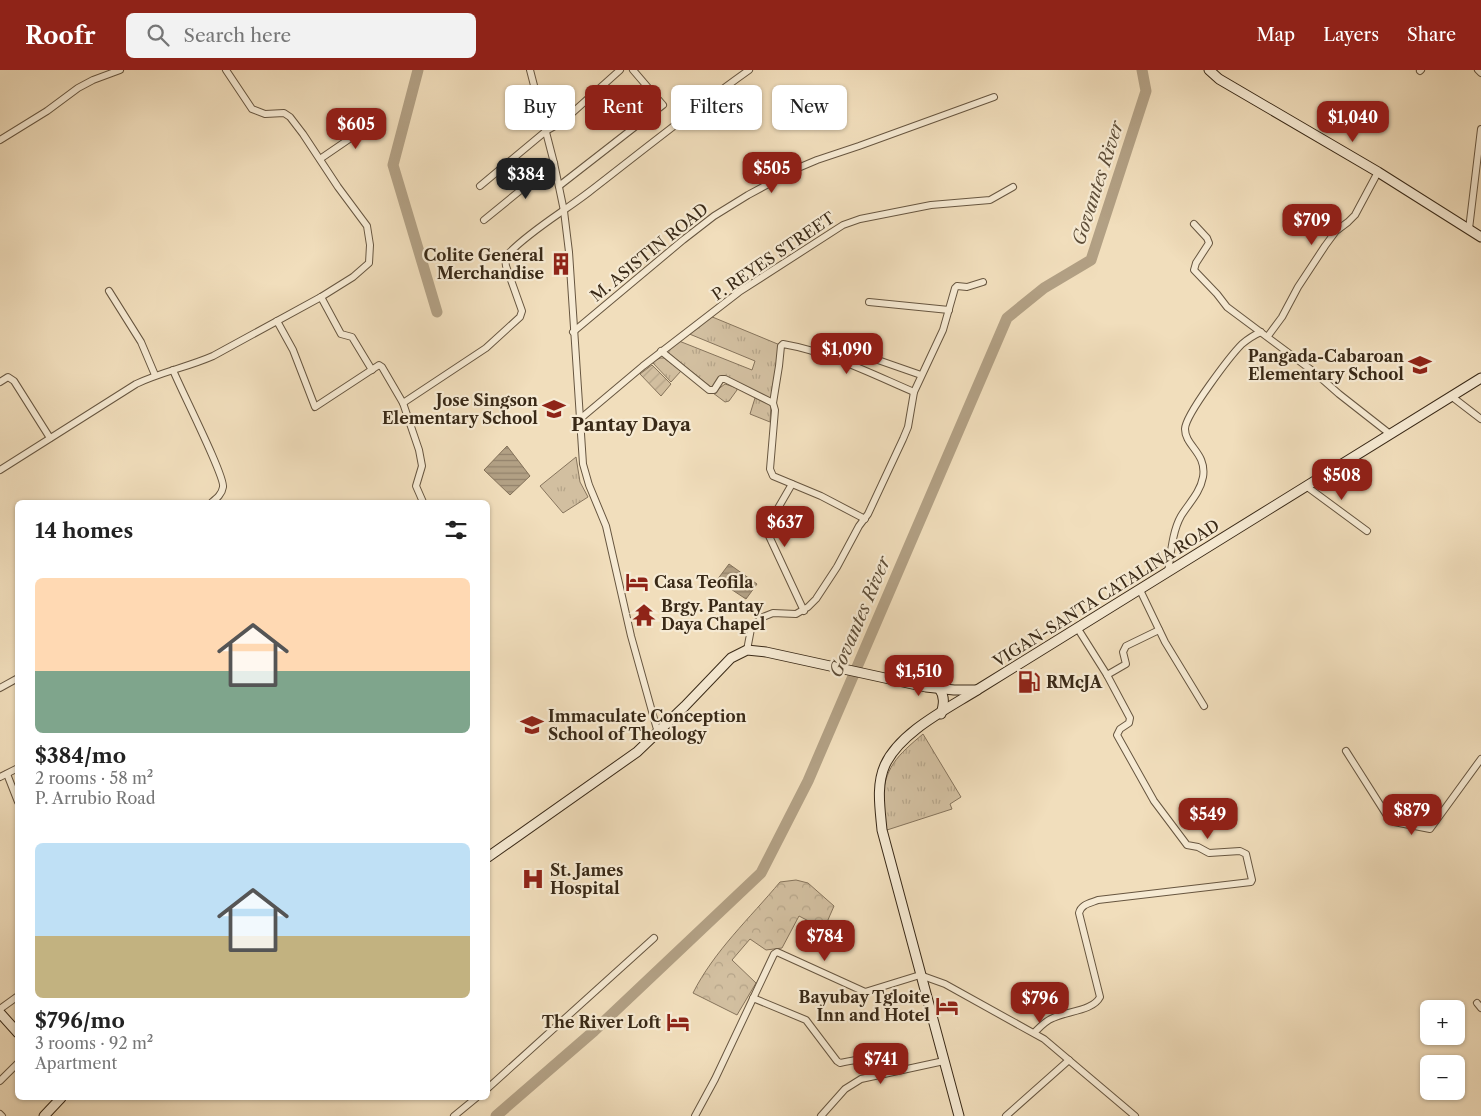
<!DOCTYPE html>
<html lang="en">
<head>
<meta charset="utf-8">
<style>
  :root { --surface:#fff; --page:#f2f2f2; --text:#222; --muted:#767676; --accent:#8f2418 }
  body { margin:0; font-family:"Libre Caslon Text",serif; background:var(--page); color:var(--text); height:100vh; display:flex; flex-direction:column; font-size:19px; white-space:nowrap }
  * { box-sizing:border-box; margin:0 }
  p { font-size:16px; color:var(--muted) }
  .icon { flex:none; width:28px; height:28px; fill:none; stroke:currentColor; stroke-width:2; stroke-linecap:round; stroke-linejoin:round }
  .map { position:relative; flex:1; overflow:hidden }
  .sheet { position:absolute; left:15px; top:430px; width:475px; height:600px; display:flex; flex-direction:column; background:var(--surface); border-radius:8px; box-shadow:0 1px 4px #0004 }
  .sheet>* { flex:none }
  .banner { position:absolute; left:505px; top:15px; width:475px; height:45px; display:flex; gap:10px }
  .buttons { position:absolute; left:1420px; top:930px; display:grid; gap:10px }
  .buttons a { display:grid; place-items:center; width:45px; height:45px; border-radius:8px; background:var(--surface); box-shadow:0 1px 4px #0004; font-size:25px }
  .price { position:absolute; translate:-50% -42px; padding:0 11px; border-radius:10px; background:var(--accent); color:#fff; font-size:16px; line-height:32px; filter:drop-shadow(0 1px 2px #0008) }
  .price::after { content:''; position:absolute; left:50%; top:30px; width:15px; height:11px; margin-left:-8px; background:inherit; clip-path:polygon(0 0,100% 0,50% 100%) }
  .price.on { background:#222; color:#fff }
  ul { padding:0; list-style:none }
  li { display:grid; align-content:center; gap:10px; height:265px; padding:0 20px }
  li span { display:grid; place-items:center; height:155px; border-radius:8px; color:#555 }
  li>.icon { margin-inline-start:auto }
  span .icon { width:90px; height:90px; fill:#fffc; stroke-width:1 }
  li b { font-size:21px }
  h2 { display:flex; justify-content:space-between; align-items:center; height:60px; padding:0 20px; font-size:21px }
  .tag { padding:0 18px; border-radius:8px; background:var(--surface); box-shadow:0 1px 4px #0004; font-size:18px; line-height:45px }
  .tag.on { background:var(--accent); color:#fff }
  header { display:flex; align-items:center; gap:30px; box-sizing:border-box; height:70px; padding:0 25px; background:var(--accent); color:#fff }
  header strong { font-size:24px }
  nav { display:flex; gap:28px; margin-inline-start:auto; font-size:18px }
  .search { width:350px; height:45px; background:var(--page); display:flex; align-items:center; gap:12px; box-sizing:border-box; padding:0 18px; border-radius:8px; color:var(--muted); font-size:19px }
  .map>svg:first-child { display:block }
</style>
</head>
<body>
<header>
<strong>Roofr</strong>
<div class="search"><svg class="icon" aria-label="search" viewBox="0 0 24 24"><circle cx="10" cy="10" r="6"/><path d="M15 15l6 6"/></svg>Search here</div>
<nav><a>Map</a><a>Layers</a><a>Share</a></nav>
</header>
<div class="map">
<svg width="1481" height="1046" viewBox="0 0 1481 1046">
  <defs>
    <pattern id="grass-tufts" width="24" height="20" patternUnits="userSpaceOnUse" patternTransform="scale(1.25)"><rect width="24" height="20" fill="#d2bfa0"/><path d="M3 7l-1-3M5 7V3M7 7l1-3M15 17l-1-3M17 17v-4M19 17l1-3" fill="none" stroke="#b5a489"/></pattern>
    <pattern id="forest-crowns" width="20" height="18" patternUnits="userSpaceOnUse" patternTransform="scale(1.25)"><rect width="20" height="18" fill="#d2bfa0"/><path d="M2 6a3 3 0 1 1 6 0M12 15a3 3 0 1 1 6 0" fill="none" stroke="#b5a489"/></pattern>
    <pattern id="garden-furrows" width="10" height="10" patternUnits="userSpaceOnUse" patternTransform="scale(1.25)"><rect width="10" height="10" fill="#d2bfa0"/><path d="M-1 1l2-2M0 10L10 0M9 11l2-2" fill="none" stroke="#b5a489"/></pattern>
    <pattern id="water-rules" width="6" height="5" patternUnits="userSpaceOnUse" patternTransform="scale(1.25)"><rect width="6" height="5" fill="#b2a084"/><path d="M0 2.5h6" fill="none" stroke="#92826b"/></pattern>
  </defs>
  <rect width="100%" height="100%" fill="#f1debc"/>
  <filter id="stains"><feTurbulence type="fractalNoise" baseFrequency=".004" numOctaves="4"/><feColorMatrix values="0 0 0 0 .2 0 0 0 0 .09 0 0 0 0 .02 0 0 0 .5 -.17"/></filter>
  <radialGradient id="worn" r=".72"><stop offset=".6" stop-color="#630" stop-opacity="0"/><stop offset="1" stop-color="#630" stop-opacity=".3"/></radialGradient>
  <!-- grass -->
  <g fill="url(#grass-tufts)" stroke="#86745c">
    <path d="M710,246L780,275L771,329L721,306L713,317H711L666,281L679,271L752,300L755,291L687,263Z"/>
    <path d="M660,288H664L681,301L671,312L652,292Z"/>
    <path d="M725,314L737,318V320L729,331L725,332L713,323Z"/>
    <path d="M755,328H759L771,335L770,352L750,344Z"/>
    <path d="M576,387L580,412L588,427L563,443L540,416Z"/>
    <path d="M923,664L961,727L950,734L952,739L887,760C883,751 884,743 883,733C883,698 898,685 923,664Z"/>
  </g>
  <!-- forest -->
  <path fill="url(#forest-crowns)" stroke="#86745c" d="M796,810L808,813L834,836L824,859L799,846L782,878L766,880L750,869L732,890L756,913L737,945L693,923C714,881 750,848 780,812Z"/>
  <!-- garden -->
  <path fill="url(#garden-furrows)" stroke="#86745c" d="M652,295L671,314L661,326L640,304Z"/>
  <!-- water -->
  <g fill="url(#water-rules)" stroke="#827058">
    <path d="M507,376L530,406L510,425L484,400Z"/>
    <path d="M729,494L757,514L746,529L717,510Z"/>
  </g>
  <g fill="none" stroke-linecap="round" stroke-linejoin="round">
    <!-- river -->
    <g stroke="#b2a084" stroke-width="11">
      <path d="M418,0L393,95L437,242"/>
      <path d="M496,1046L594,961L761,803L808,711L1007,248L1044,218L1091,190L1146,21L1142,0"/>
    </g>
    <defs>
      <g id="street">
        <path d="M530,0L554,93L564,141L569,182L583,394L589,415L606,456L631,566L658,663"/>
        <path d="M1478,0L1481,3"/>
        <path d="M1420,1L1421,0"/>
        <path d="M0,70L47,41L78,18L93,10L120,0"/>
        <path d="M320,89L377,50"/>
        <path d="M480,116L546,61L562,52L620,0"/>
        <path d="M559,116L663,35L633,0"/>
        <path d="M484,150L554,93"/>
        <path d="M1194,154L1207,168L1209,173L1196,193L1194,200L1217,224L1227,237L1314,302L1339,324L1390,364"/>
        <path d="M1469,159L1481,59"/>
        <path d="M109,221L141,272L155,305"/>
        <path d="M321,227L341,264L352,267L372,300"/>
        <path d="M869,232L949,240"/>
        <path d="M277,251L293,280L315,337L379,295L382,297L403,333L419,380L422,396L416,416L423,432"/>
        <path d="M573,262L683,170L714,146L748,125L798,98L817,90L859,76L994,27"/>
        <path d="M1268,266L1282,247L1298,217L1325,176L1336,161L1348,152L1355,145L1378,102"/>
        <path d="M661,281L709,320H714L721,309H725L773,333L775,340L770,399L773,406L821,426L865,449"/>
        <path d="M859,281L875,289L921,305"/>
        <path d="M173,300C180,318 225,406 223,417C222,424 217,428 212,432"/>
        <path d="M0,312L8,307L14,311L50,368"/>
        <path d="M1451,326L1481,349"/>
        <path d="M403,333L486,278L520,247L522,241L506,196C505,191 506,186 510,182C533,159 563,142 589,122C642,81 694,39 749,0"/>
        <path d="M773,333L779,296L781,276L783,274C829,282 872,304 914,322"/>
        <path d="M580,349L643,296L739,222L843,155L860,149L931,135L990,130L1013,117"/>
        <path d="M0,400L136,314C161,302 188,297 213,286L321,227L353,207L369,193L370,175L367,156L338,117L303,64L290,47L284,43L265,44L252,39L226,0"/>
        <path d="M792,414L770,452L769,466L804,541"/>
        <path d="M1306,416L1367,461"/>
        <path d="M1168,502C1171,484 1172,462 1181,446C1189,433 1200,423 1203,407C1207,383 1185,376 1185,359C1185,345 1231,285 1242,274C1248,269 1254,265 1261,262"/>
        <path d="M1140,520L1165,572L1204,636"/>
        <path d="M747,580L751,559L755,554L763,547L773,543L796,544L808,537L816,529L837,497L859,456L868,444L903,369L908,357L914,322L943,260L955,218L957,216L967,217L983,212"/>
        <path d="M1107,605L1126,594L1123,582L1126,576L1159,560"/>
        <path d="M0,618L18,608"/>
        <path d="M1346,681L1386,744L1394,752L1430,759L1481,689"/>
        <path d="M7,704L18,732"/>
        <path d="M0,707L18,698"/>
        <path d="M753,928L806,950L837,991L840,993C863,989 861,985 876,1005"/>
        <path d="M1477,933L1481,938"/>
        <path d="M0,939L18,926"/>
        <path d="M1034,963C1040,957 1045,951 1053,948C1067,941 1093,941 1100,927L1079,843C1081,834 1091,833 1098,830L1251,812L1252,810L1246,784L1240,781L1209,783L1198,777L1187,775L1154,731L1117,665L1120,659L1129,653L1130,648L1107,605L1078,559"/>
        <path d="M0,1011L18,993"/>
        <path d="M488,1018L654,868"/>
        <path d="M0,1044L2,1046"/>
        <path d="M454,1046L476,1028"/>
        <path d="M695,1046L715,1009L774,884L777,882L865,922L920,905L945,914L1044,969L1135,1046"/>
        <path d="M821,1046L845,1019L861,1009L944,991"/>
        <path d="M1006,1046L1069,990"/>
      </g>
      <g id="secondary">
        <path d="M1209,0L1219,9L1378,102L1481,167"/>
        <path d="M939,618C945,627 944,634 941,644"/>
        <path d="M488,787L637,682L685,636L731,588L747,580L766,582L926,617L954,620H977"/>
        <path d="M0,943L18,963"/>
        <path d="M44,1046L61,1028"/>
        <path d="M959,1046L882,760C880,738 876,715 885,695C900,662 947,639 977,620L1481,308"/>
      </g>
    </defs>
    <!-- street casing -->
    <use href="#street" stroke="#675640" stroke-width="8"/>
    <!-- secondary casing -->
    <use href="#secondary" stroke="#392917" stroke-width="11"/>
    <!-- street -->
    <use href="#street" stroke="#f6ead3" stroke-width="6"/>
    <!-- secondary -->
    <use href="#secondary" stroke="#f6ead3" stroke-width="9"/>
  </g>
  <!-- icons -->
  <defs>
    <symbol id="building-bare" viewBox="-9 -9 18 18"><path d="M-4-6H4V6H1V3H-1V6H-4ZM-2.5-4.3h1.7v1.8h-1.7ZM.8-4.3h1.7v1.8H.8ZM-2.5-1h1.7V.8h-1.7ZM.8-1h1.7V.8H.8Z" fill="#8f2418" stroke="#f6ead3" stroke-width="2.5" paint-order="stroke"/></symbol>
    <symbol id="school-bare" viewBox="-9 -9 18 18"><path d="M0-5L7-2L0 1L-7-2ZM-4 1L0 2.5L4 1V4Q0 6-4 4Z" fill="#8f2418" stroke="#f6ead3" stroke-width="2.5" paint-order="stroke"/></symbol>
    <symbol id="hotel-bare" viewBox="-9 -9 18 18"><path d="M-6-4.5h1.5V1H6V5H4.5V3h-9V5H-6ZM-4 0a1.8 1.8 0 1 1 3.6 0ZM.5 0V-2.5h3Q6-2.5 6 0Z" fill="#8f2418" stroke="#f6ead3" stroke-width="2.5" paint-order="stroke"/></symbol>
    <symbol id="temple-bare" viewBox="-9 -9 18 18"><path d="M0-6L5-2H3V0L6.5 2.5H4V6H1.5V3h-3V6H-4V2.5H-6.5L-3 0V-2H-5Z" fill="#8f2418" stroke="#f6ead3" stroke-width="2.5" paint-order="stroke"/></symbol>
    <symbol id="fuel-bare" viewBox="-9 -9 18 18"><path d="M-5.5-6h7V0h2V4h1.3V-2.5L3-4.5l.8-.8L6-3V5H2.5V1h-1V6h-7ZM-4.2-4.7v3.2H.2V-4.7Z" fill="#8f2418" stroke="#f6ead3" stroke-width="2.5" paint-order="stroke"/></symbol>
    <symbol id="university-bare" viewBox="-9 -9 18 18"><path d="M0-5L7-2L0 1L-7-2ZM-4 1L0 2.5L4 1V4Q0 6-4 4Z" fill="#8f2418" stroke="#f6ead3" stroke-width="2.5" paint-order="stroke"/></symbol>
    <symbol id="hospital-bare" viewBox="-9 -9 18 18"><path d="M-5-5h3v3.5h4V-5h3V5h-3V1.5h-4V5h-3Z" fill="#8f2418" stroke="#f6ead3" stroke-width="2.5" paint-order="stroke"/></symbol>
  </defs>
  <g fill-rule="evenodd">
    <use href="#building-bare" x="545" y="178" width="32" height="32"/>
    <use href="#school-bare" x="1404" y="279" width="32" height="32"/>
    <use href="#school-bare" x="538" y="323" width="32" height="32"/>
    <use href="#hotel-bare" x="621" y="496" width="32" height="32"/>
    <use href="#temple-bare" x="628" y="529" width="32" height="32"/>
    <use href="#fuel-bare" x="1013" y="596" width="32" height="32"/>
    <use href="#university-bare" x="516" y="639" width="32" height="32"/>
    <use href="#hospital-bare" x="517" y="793" width="32" height="32"/>
    <use href="#hotel-bare" x="931" y="920" width="32" height="32"/>
    <use href="#hotel-bare" x="662" y="936" width="32" height="32"/>
  </g>
  <g text-anchor="middle" dominant-baseline="central" stroke-width="4.5" stroke-linejoin="round" paint-order="stroke">
    <!-- street labels -->
    <g font-size="16" fill="#392917" stroke="#f6ead3">
      <text transform="translate(649 182) rotate(-39)">M. ASISTIN ROAD</text>
      <text transform="translate(773 186) rotate(-34)">P. REYES STREET</text>
      <text transform="translate(1106 523) rotate(-32)">VIGAN-SANTA CATALINA ROAD</text>
    </g>
    <!-- poi labels -->
    <g font-size="16" font-weight="bold" fill="#392917" stroke="#f6ead3" text-anchor="end">
      <text x="544" y="185">Colite General<tspan x="544" dy="18">Merchandise</tspan></text>
      <text x="1404" y="286">Pangada-Cabaroan<tspan x="1404" dy="18">Elementary School</tspan></text>
      <text x="538" y="330">Jose Singson<tspan x="538" dy="18">Elementary School</tspan></text>
      <text x="654" y="512" text-anchor="start">Casa Teofila</text>
      <text x="661" y="536" text-anchor="start">Brgy. Pantay<tspan x="661" dy="18">Daya Chapel</tspan></text>
      <text x="1046" y="612" text-anchor="start">RMcJA</text>
      <text x="548" y="646" text-anchor="start">Immaculate Conception<tspan x="548" dy="18">School of Theology</tspan></text>
      <text x="550" y="800" text-anchor="start">St. James<tspan x="550" dy="18">Hospital</tspan></text>
      <text x="930" y="927">Bayubay Tgloite<tspan x="930" dy="18">Inn and Hotel</tspan></text>
      <text x="661" y="952">The River Loft</text>
    </g>
    <!-- water labels -->
    <g font-size="18" font-style="italic" fill="#5d4d38" stroke="#f6ead3">
      <text transform="translate(1098 113) rotate(-72)">Govantes River</text>
      <text transform="translate(860 547) rotate(-67)">Govantes River</text>
    </g>
    <!-- quarter labels -->
    <g font-size="19" font-weight="bold" fill="#392917" stroke="#f6ead3">
      <text x="631" y="354">Pantay Daya</text>
    </g>
  </g>
  <rect width="100%" height="100%" filter="url(#stains)"/>
  <rect width="100%" height="100%" fill="url(#worn)"/>
</svg>
<div class="buttons">
<a>+</a>
<a>−</a>
</div>
<b class="price" style="left:1353px;top:73px">$1,040</b>
<b class="price" style="left:356px;top:80px">$605</b>
<b class="price" style="left:772px;top:124px">$505</b>
<b class="price on" style="left:526px;top:130px">$384</b>
<b class="price" style="left:1312px;top:176px">$709</b>
<b class="price" style="left:847px;top:305px">$1,090</b>
<b class="price" style="left:1342px;top:431px">$508</b>
<b class="price" style="left:785px;top:478px">$637</b>
<b class="price" style="left:919px;top:627px">$1,510</b>
<b class="price" style="left:1412px;top:766px">$879</b>
<b class="price" style="left:1208px;top:770px">$549</b>
<b class="price" style="left:825px;top:892px">$784</b>
<b class="price" style="left:1040px;top:954px">$796</b>
<b class="price" style="left:881px;top:1015px">$741</b>
<div class="banner">
<a class="tag">Buy</a>
<a class="tag on">Rent</a>
<a class="tag">Filters</a>
<a class="tag">New</a>
</div>
<section class="sheet">
<h2>14 homes<svg class="icon" aria-label="filters" viewBox="0 0 24 24"><path d="M4 7h16M4 17h16"/><circle cx="9" cy="7" r="2"/><circle cx="15" cy="17" r="2"/></svg></h2>
<ul>
<li><span style="background:linear-gradient(#ffd9b3 60%,#7fa58c 0)"><svg class="icon" aria-label="home" viewBox="0 0 24 24"><path d="M3 11l9-7 9 7M6 9v11h12V9"/></svg></span><div><b>$384/mo</b><p>2 rooms · 58 m²</p><p>P. Arrubio Road</p></div></li>
<li><span style="background:linear-gradient(#bfe0f5 60%,#c2b280 0)"><svg class="icon" aria-label="home" viewBox="0 0 24 24"><path d="M3 11l9-7 9 7M6 9v11h12V9"/></svg></span><div><b>$796/mo</b><p>3 rooms · 92 m²</p><p>Apartment</p></div></li>
</ul>
</section>
</div>
</body>
</html>
